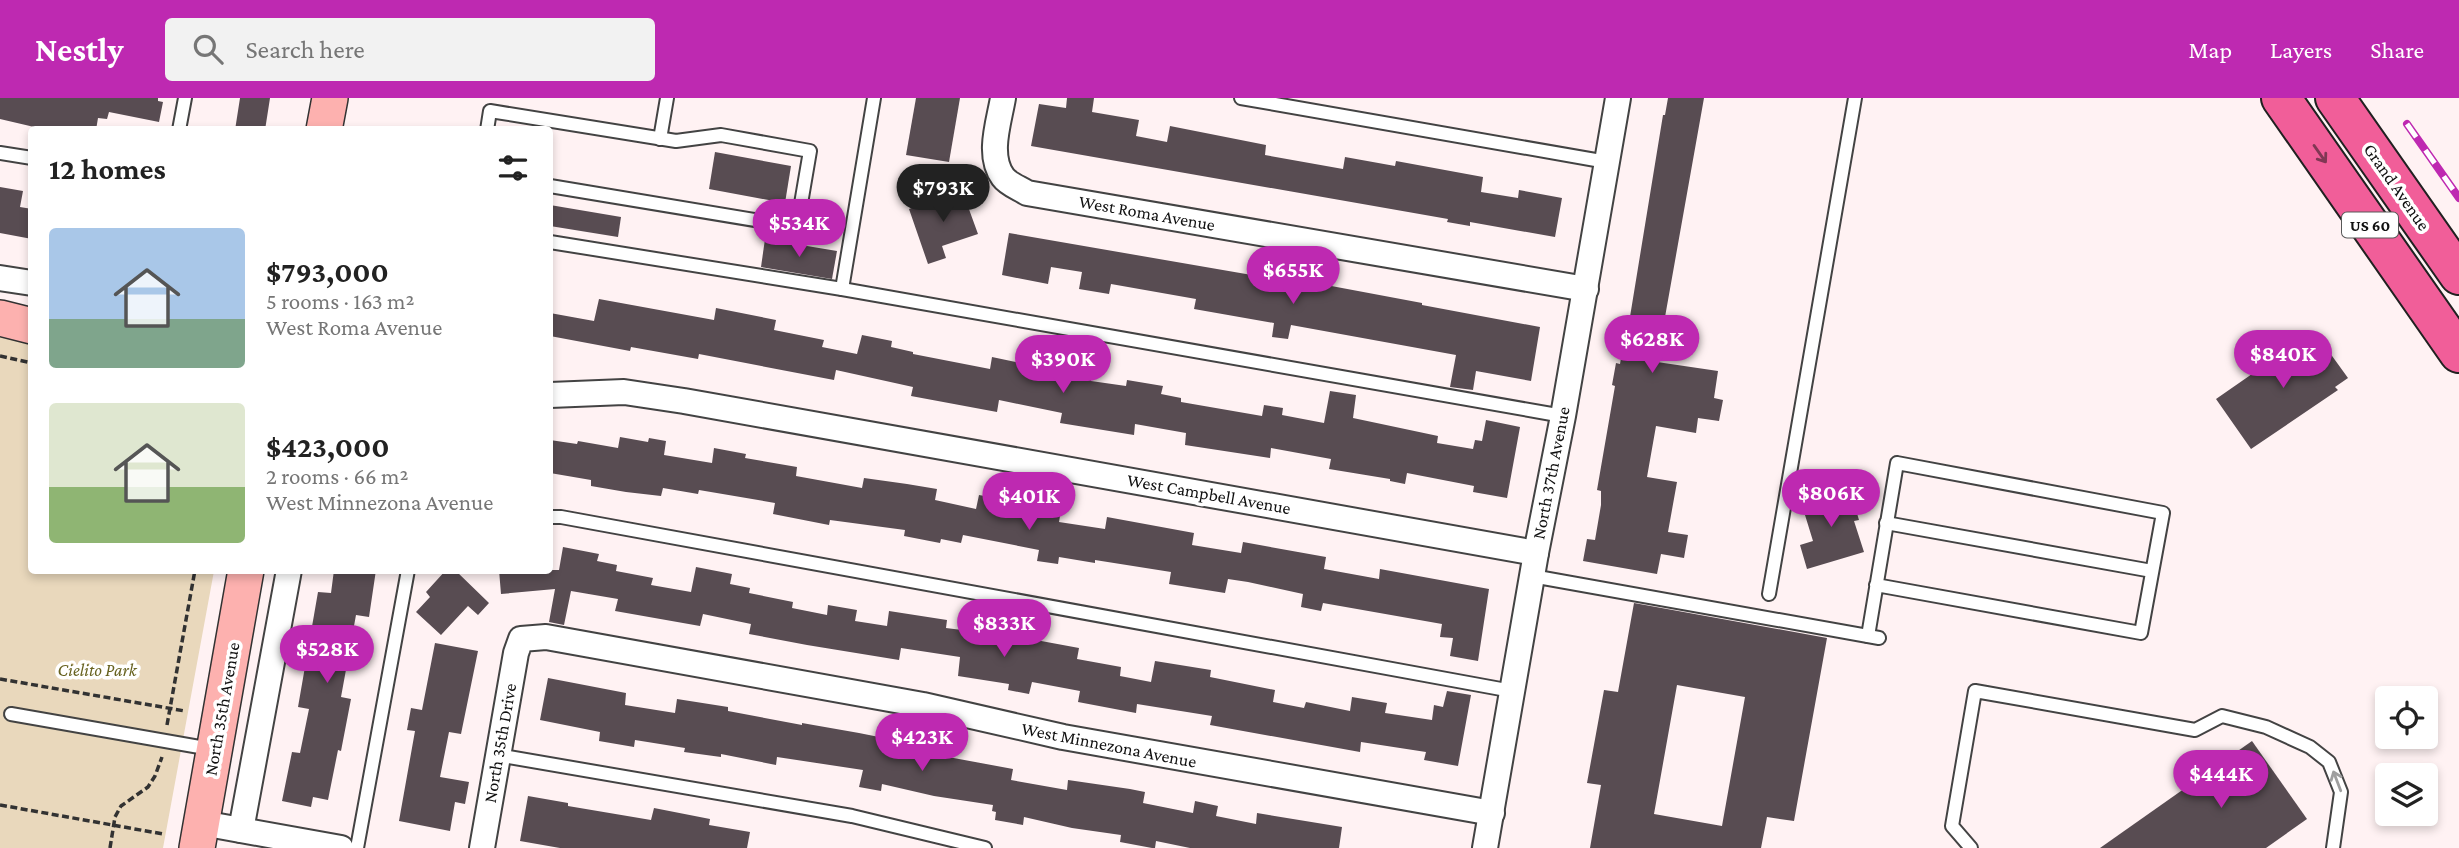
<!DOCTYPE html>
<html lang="en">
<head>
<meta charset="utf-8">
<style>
  :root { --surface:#fff; --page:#f2f2f2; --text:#222; --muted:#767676; --accent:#be29b1 }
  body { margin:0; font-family:"Crimson Pro",serif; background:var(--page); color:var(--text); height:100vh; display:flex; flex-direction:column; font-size:26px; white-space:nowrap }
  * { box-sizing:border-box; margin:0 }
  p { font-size:23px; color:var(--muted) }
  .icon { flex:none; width:38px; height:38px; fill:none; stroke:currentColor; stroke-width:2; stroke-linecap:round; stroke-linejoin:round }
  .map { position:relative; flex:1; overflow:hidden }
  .details { position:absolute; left:28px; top:28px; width:525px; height:448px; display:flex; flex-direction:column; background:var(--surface); border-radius:7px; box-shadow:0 4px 10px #0003 }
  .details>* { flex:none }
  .controls { position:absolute; left:2375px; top:588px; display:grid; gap:14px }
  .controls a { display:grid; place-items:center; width:63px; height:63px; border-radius:7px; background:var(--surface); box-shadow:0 4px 10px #0003; font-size:35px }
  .price { position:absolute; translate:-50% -60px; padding:0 16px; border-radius:24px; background:var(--accent); color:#fff; font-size:23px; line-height:46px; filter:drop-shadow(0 2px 4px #0008) }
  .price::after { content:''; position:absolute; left:50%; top:42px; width:21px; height:16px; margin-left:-10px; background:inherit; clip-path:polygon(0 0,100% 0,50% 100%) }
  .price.selected { background:#222; color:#fff }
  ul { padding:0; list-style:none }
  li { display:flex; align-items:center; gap:21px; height:175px; padding:0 21px }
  li span { display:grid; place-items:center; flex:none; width:196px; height:140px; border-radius:7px; color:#555 }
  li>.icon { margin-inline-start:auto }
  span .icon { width:84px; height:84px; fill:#fffc; stroke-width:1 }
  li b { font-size:30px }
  h2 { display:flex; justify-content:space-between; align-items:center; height:84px; padding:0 21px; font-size:30px }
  header { display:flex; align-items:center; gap:42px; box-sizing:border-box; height:98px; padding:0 35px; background:var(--accent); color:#fff }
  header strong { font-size:33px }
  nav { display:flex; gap:38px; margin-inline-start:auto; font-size:24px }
  .search { width:490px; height:63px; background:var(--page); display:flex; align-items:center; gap:18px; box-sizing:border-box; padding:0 24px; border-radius:7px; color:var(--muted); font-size:26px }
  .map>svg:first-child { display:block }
</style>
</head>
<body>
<header>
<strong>Nestly</strong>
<div class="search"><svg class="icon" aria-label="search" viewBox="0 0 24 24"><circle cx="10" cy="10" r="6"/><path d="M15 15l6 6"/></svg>Search here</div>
<nav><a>Map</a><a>Layers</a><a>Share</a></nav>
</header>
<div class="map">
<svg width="2459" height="750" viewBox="0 0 2459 750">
  <rect width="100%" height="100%" fill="#fff2f3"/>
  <!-- green -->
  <path fill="#e9d8bc" d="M0,238L31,246L32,472L214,473L163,750H0Z"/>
  <!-- building -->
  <g fill="#584c52" fill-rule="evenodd">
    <path d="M0,0H158V3L163,4L159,24L109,14L107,21L98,20L96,32H47L0,21Z"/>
    <path d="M240,0H270L265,32H235Z"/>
    <path d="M916,0H960L949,64L906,57Z"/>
    <path d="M1067,0H1094L1092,14L1139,22L1136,38L1167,44L1170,28L1266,47L1265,57L1343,71L1345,59L1395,68L1396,63L1483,79L1481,94L1518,100L1519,92L1562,100L1555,139L1470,124V128L1447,124L1448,121L1031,48L1039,6L1066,10Z"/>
    <path d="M1668,0H1704L1657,264L1718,273L1714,300L1723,302L1719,323L1698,320L1696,335L1656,328L1647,379L1677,384L1668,434L1688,437L1684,460L1661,456L1657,476L1583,463L1587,441L1595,442L1601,407V393L1597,392L1615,288L1612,287L1616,265L1620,266L1626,231H1628L1663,17H1665Z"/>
    <path d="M715,54L791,68L785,105L709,91Z"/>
    <path d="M0,89L23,93L20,109L32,111V141L0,135Z"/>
    <path d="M962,92L978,136L942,148L946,160L928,166L909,111Z"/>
    <path d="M550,107L621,119L618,139L550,128Z"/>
    <path d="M1009,135L1309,187L1310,184L1422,205V207L1540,229L1531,283L1476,273L1473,292L1450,289L1456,257L1291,227L1288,241L1272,239L1274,225L1194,211L1196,201L1111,186L1109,196L1079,191L1082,174L1051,169L1048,186L1002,177Z"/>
    <path d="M765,141L837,153L832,181L761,169Z"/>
    <path d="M599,201L714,222L716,210L776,222L774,232L824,242L822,249L857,256L862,237L892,243L891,249L913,254V256L990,271L992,259L1030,267L1034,241L1052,244L1050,260L1094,266L1091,283L1126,288L1127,282L1163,288L1161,296L1181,300V304L1262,318L1264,307L1283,310L1282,317L1324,325L1330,293L1356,297L1353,320L1438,338L1437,345L1473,351L1475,342L1482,343L1486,322L1520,329L1507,400L1473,394L1474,388L1407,375L1405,386L1390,383V381L1329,371L1331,361L1271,350L1270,360L1185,347L1186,335L1135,326L1134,337L1060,325L1062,315L999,302L997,314L911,298L913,289L836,272L834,282L699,256L698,261L631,249L630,253L550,238V215L594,223Z"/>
    <path d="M2314,233L2348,280L2335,289L2338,292L2251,351L2216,301Z"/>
    <path d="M620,339L648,344L649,340L666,343L664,357L712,365L714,350L746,356L745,360L797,369L796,378L862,390L864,380L907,386L937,391L935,402L976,411L979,397L1061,412L1059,424L1105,431L1107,419L1194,435L1192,447L1241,455L1243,444L1326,459L1324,471L1379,481L1380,471L1489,491L1478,563L1450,558L1453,540L1440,539L1442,526L1323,505L1321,513L1301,509L1303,496L1248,484L1228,481L1225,495L1169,486L1171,474L1095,462V465L1059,459L1058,466L1037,463L1039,452L963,437L961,445L941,441L940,445L904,438L905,432L830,422L829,427L773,416L775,405L699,392L698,396L663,390L661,398L626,394L591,388V382L550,375V342L577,346L578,343L618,350Z"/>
    <path d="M1849,389L1859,422L1854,423L1864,454L1807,471L1800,447L1813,443L1801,404Z"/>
    <path d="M563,449L599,456L597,463L617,467L616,473L653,480L651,487L691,494L696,469L732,476L730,486L750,490L749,495L793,504L792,510L827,517L828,507L857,512L855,523L887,528L889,513L947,522L946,530L1025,540L1079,550L1077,561L1121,569L1120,578L1151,584L1155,563L1211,572L1210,579L1275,592L1273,604L1304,610L1306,604L1350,613L1352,599L1387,605L1385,615L1432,622L1434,607L1443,609L1447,593L1471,597L1458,668L1424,662L1426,654L1361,644L1360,654L1210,627L1212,618L1137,606L1136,615L1078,604L1080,593L1032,584L1029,596L1008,592L1009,586L958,578L960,559L901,550L899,562L807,547L749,536L751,526L703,516L700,528L615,513L618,501L571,493L564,527L549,524L555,491L501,496L499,472H559Z"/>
    <path d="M334,472H376L369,519L356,517L341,599L351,601L341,653L338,652L328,702L313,699L311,709L282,703L292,654L300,655L309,611L298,609L318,494L331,495Z"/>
    <path d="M446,472H455L489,505L478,517L468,508L441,537L416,514L430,499L426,494Z"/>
    <path d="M1634,505L1827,540L1794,723L1767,719L1761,750H1590L1601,687L1587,685L1604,592L1618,594ZM1677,587L1745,599L1722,728L1654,716Z"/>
    <path d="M435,545L478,553L461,636L449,634L440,679L469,684L465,706L455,704L450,733L399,723L415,633L407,632L411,610L422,612Z"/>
    <path d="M548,580L626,595L625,607L675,615L677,601L728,609V613L802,627V625L859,635L884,640L882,651L931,661L932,656L1013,671L1011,682L1067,692L1068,682L1130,691L1145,694L1143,705L1193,715L1195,703L1218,708L1216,718L1256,726L1257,715L1342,729L1339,750H1190L1156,743L1155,750H1152L1120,744L1121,737L1072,730L1024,719L1023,727L995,722L996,714L992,713L993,707L934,698L882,686L881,693L859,689L863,672L777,659L776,667L721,656V659L684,654L685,650L635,642L634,649L599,643L600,634L540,622Z"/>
    <path d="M2252,643L2307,721L2266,750H2100Z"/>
    <path d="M528,698L568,705V708L651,722L654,710L710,721L709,727L750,734L747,750H560L520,743Z"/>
  </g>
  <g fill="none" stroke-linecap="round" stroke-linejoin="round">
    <defs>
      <g id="lane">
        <path d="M1241,0L1607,64"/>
        <path d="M179,32L185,0"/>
        <path d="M487,32L490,13L676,43L721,37L810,53L797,129L550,88"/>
        <path d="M660,41L667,0"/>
        <path d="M0,55L32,60"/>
        <path d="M550,144L842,191L1563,318"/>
        <path d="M842,191L874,0"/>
        <path d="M550,419H561L1512,593"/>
        <path d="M1886,425L2152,473"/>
        <path d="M1532,478L1879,540"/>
        <path d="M1769,496L1855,0"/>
        <path d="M1868,538C1878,480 1887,422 1897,365L2163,415L2141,535L1876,487"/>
        <path d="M11,616L211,651"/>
        <path d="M497,657L852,718L985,750"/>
        <path d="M357,750L408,472"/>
        <path d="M1971,750L1952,728L1975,593L2195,632L2222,618L2266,629L2310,649L2329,664L2341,694L2333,750"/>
      </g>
      <g id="street">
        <path d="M1003,0C999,24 987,57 1003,79C1008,86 1019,90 1027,95L1586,191"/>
        <path d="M0,180L32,185"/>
        <path d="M550,297L624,294L684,303L1536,455"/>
        <path d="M202,725L341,750"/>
        <path d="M241,732L289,472"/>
        <path d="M482,750L516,555L521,541L546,539L923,607L1063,639L1492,715"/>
        <path d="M1485,750L1536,455L1563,318L1618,0"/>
      </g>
      <g id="secondary">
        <path d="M324,32L330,0"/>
        <path d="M0,220L32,228"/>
        <path d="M197,750L246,472"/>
      </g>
      <g id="highway">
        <path d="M2281,0L2459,255"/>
        <path d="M2335,0L2459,177"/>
      </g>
    </defs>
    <!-- lane casing -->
    <use href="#lane" stroke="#434343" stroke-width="16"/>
    <!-- street casing -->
    <use href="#street" stroke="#434343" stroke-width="28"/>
    <!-- secondary casing -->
    <use href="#secondary" stroke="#323232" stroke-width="38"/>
    <!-- highway casing -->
    <use href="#highway" stroke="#212121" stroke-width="42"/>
    <!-- path -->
    <g stroke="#323232" stroke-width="3.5" stroke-dasharray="7 3.5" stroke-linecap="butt">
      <path d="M0,258L32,265"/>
      <path d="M0,581L185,613"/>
      <path d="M167,627L195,472"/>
      <path d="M0,707L163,736"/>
      <path d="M110,750L115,719L121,708L148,689L155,678L162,659"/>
    </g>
    <!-- lane -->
    <use href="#lane" stroke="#fff" stroke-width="12"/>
    <!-- street -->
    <use href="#street" stroke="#fff" stroke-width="24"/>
    <!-- secondary -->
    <use href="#secondary" stroke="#fdb1af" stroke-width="35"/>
    <!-- highway -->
    <use href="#highway" stroke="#f15e99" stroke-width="38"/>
    <defs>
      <path id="rail" d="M2407,26L2459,100"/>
    </defs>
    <!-- rail casing -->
    <use href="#rail" stroke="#be29b1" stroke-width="8"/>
    <!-- rail -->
    <use href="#rail" stroke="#fff" stroke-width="5" stroke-dasharray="16" stroke-linecap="butt"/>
  </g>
  <!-- one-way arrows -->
  <defs><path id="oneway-shaft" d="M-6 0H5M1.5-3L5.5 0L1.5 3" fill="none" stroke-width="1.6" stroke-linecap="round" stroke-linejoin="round" transform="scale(1.75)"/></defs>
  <use stroke="#803754" href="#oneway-shaft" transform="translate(2320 56) rotate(55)"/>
  <use stroke="#9f9f9f" href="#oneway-shaft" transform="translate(2337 683) rotate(-111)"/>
  <g text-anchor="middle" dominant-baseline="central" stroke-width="7" stroke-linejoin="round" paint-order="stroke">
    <!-- shield labels -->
    <rect fill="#fff" stroke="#585858" stroke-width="2" x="2342" y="114.5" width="56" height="25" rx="5"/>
    <g font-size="16" font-weight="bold" fill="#101010">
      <text x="2370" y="127">US 60</text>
    </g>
    <!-- street labels -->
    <g font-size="18" fill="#101010" stroke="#fff">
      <text transform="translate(2397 89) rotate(55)">Grand Avenue</text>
      <text transform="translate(1147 115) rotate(10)">West Roma Avenue</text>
      <text transform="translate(1551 375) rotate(-79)">North 37th Avenue</text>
      <text transform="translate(1209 396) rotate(10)">West Campbell Avenue</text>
      <text transform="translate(222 611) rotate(-80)">North 35th Avenue</text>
      <text transform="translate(500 645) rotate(-80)">North 35th Drive</text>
      <text transform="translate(1109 647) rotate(11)">West Minnezona Avenue</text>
    </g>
    <!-- park labels -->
    <g font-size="18" font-style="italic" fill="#676220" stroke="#fff">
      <text x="97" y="572">Cielito Park</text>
    </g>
  </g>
</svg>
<div class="controls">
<a><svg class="icon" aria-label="locate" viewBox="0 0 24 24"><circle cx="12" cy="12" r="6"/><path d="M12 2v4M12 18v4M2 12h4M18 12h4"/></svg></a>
<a><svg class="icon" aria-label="layers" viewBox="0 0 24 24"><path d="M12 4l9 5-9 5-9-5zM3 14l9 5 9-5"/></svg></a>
</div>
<b class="price selected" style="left:943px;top:126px">$793K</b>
<b class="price" style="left:799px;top:161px">$534K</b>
<b class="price" style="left:1293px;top:208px">$655K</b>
<b class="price" style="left:1652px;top:277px">$628K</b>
<b class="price" style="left:2283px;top:292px">$840K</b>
<b class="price" style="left:1063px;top:297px">$390K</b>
<b class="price" style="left:1831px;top:431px">$806K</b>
<b class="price" style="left:1029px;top:434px">$401K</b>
<b class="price" style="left:1004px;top:561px">$833K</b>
<b class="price" style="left:327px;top:587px">$528K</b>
<b class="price" style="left:922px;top:675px">$423K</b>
<b class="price" style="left:2221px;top:712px">$444K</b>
<section class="details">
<h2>12 homes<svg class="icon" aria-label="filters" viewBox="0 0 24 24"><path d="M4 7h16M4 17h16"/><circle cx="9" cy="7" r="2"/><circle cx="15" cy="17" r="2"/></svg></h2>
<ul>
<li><span style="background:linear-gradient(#a9c7e8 65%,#7fa58c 0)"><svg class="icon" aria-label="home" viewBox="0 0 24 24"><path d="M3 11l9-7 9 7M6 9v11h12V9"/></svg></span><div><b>$793,000</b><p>5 rooms · 163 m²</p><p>West Roma Avenue</p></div></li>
<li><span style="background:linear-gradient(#dfe7d0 60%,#8fb573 0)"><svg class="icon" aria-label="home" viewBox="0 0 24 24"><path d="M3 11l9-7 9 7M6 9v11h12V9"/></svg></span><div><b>$423,000</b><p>2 rooms · 66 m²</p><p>West Minnezona Avenue</p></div></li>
</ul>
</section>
</div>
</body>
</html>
